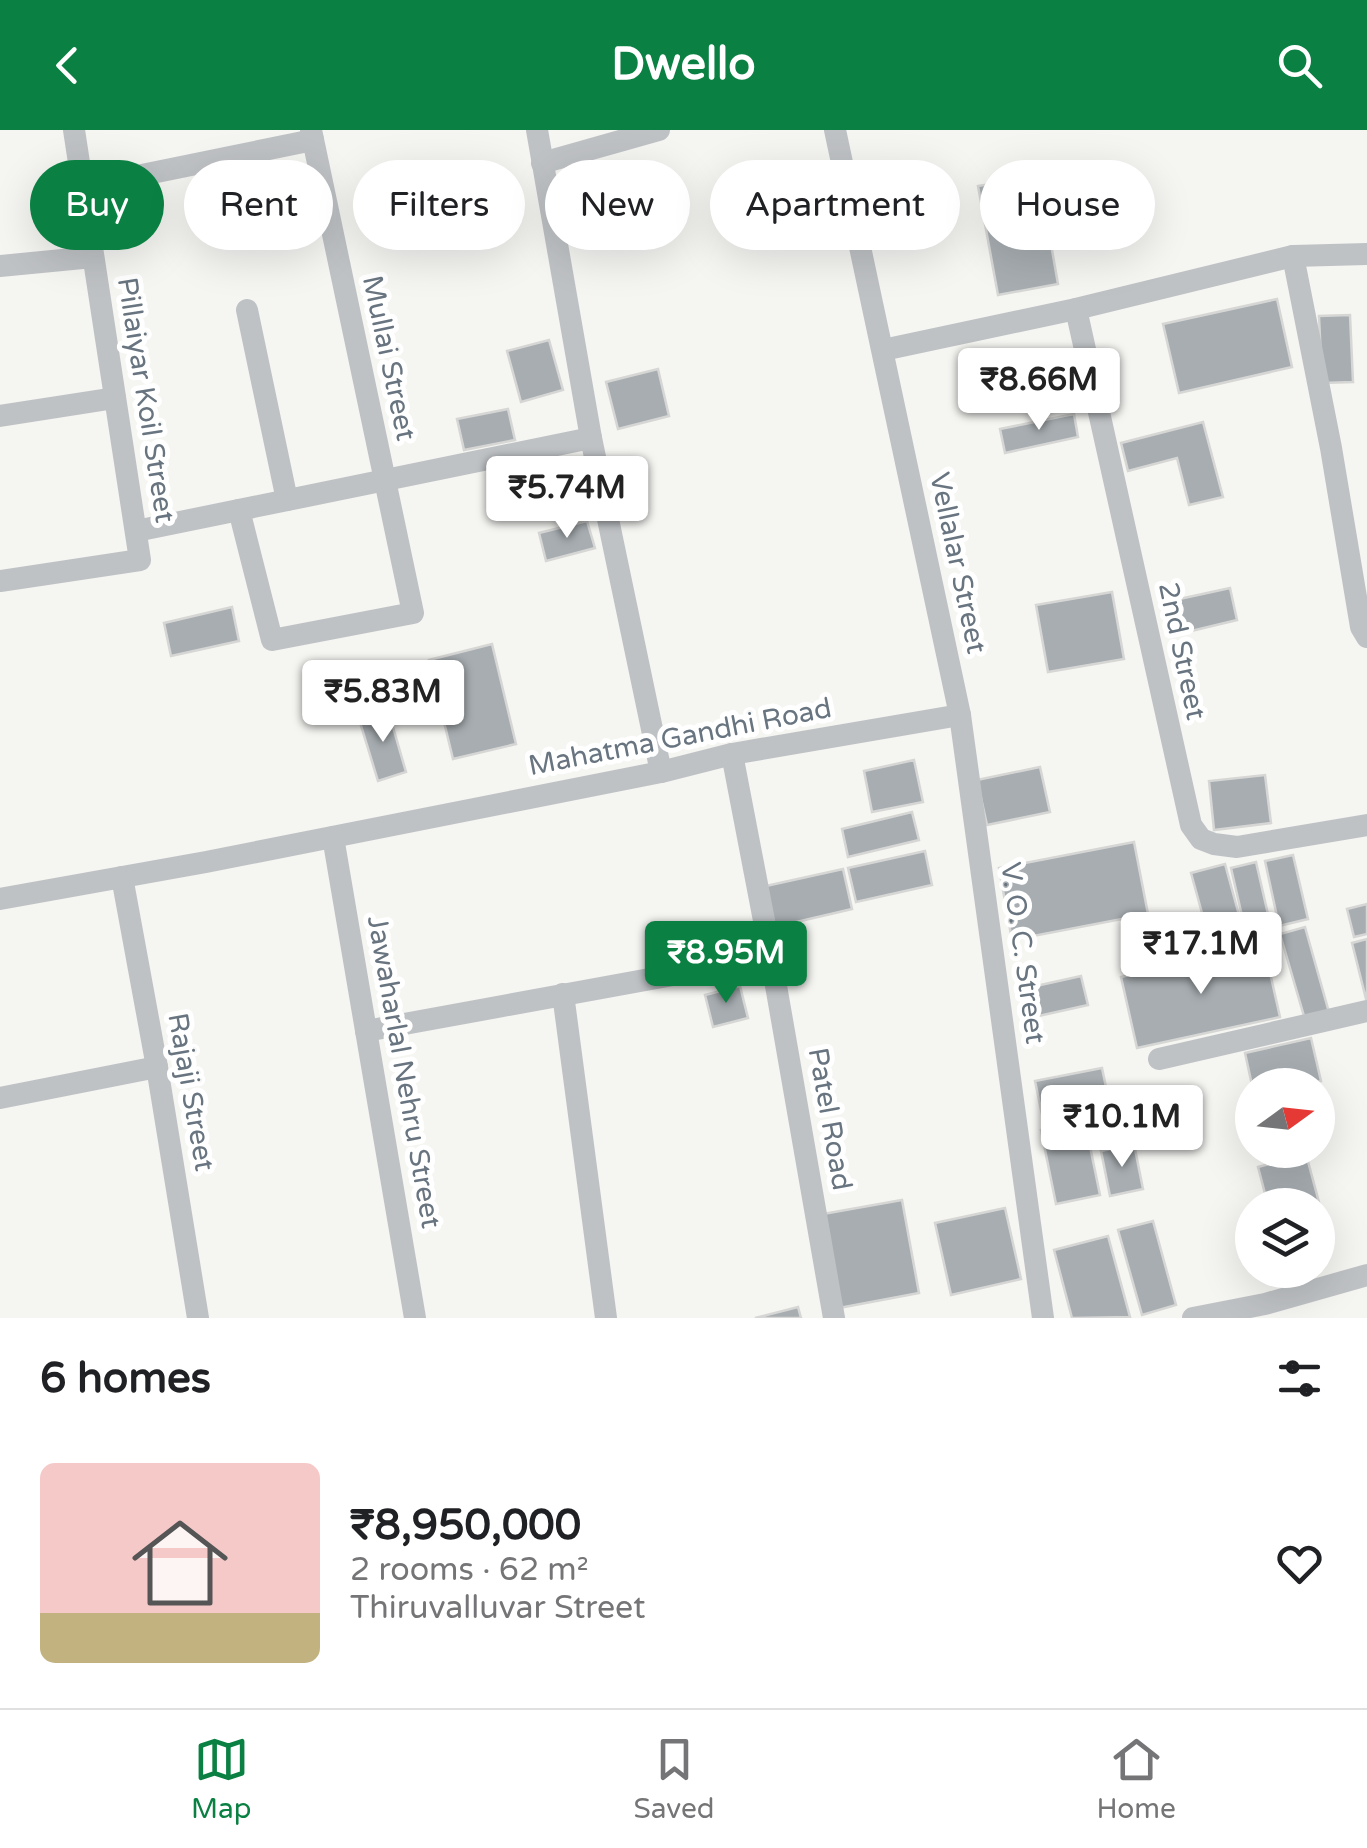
<!DOCTYPE html>
<html lang="en">
<head>
<meta charset="utf-8">
<style>
  :root { --surface:#fff; --page:#f6f6f6; --text:#202124; --muted:#757577; --line:#e0e0e0; --accent:#0b8043 }
  body { margin:0; font-family:"Varela Round",sans-serif; background:var(--page); color:var(--text); height:100vh; display:flex; flex-direction:column; font-size:38px; white-space:nowrap }
  * { box-sizing:border-box; margin:0 }
  p { font-size:32px; color:var(--muted) }
  .icon { flex:none; width:55px; height:55px; fill:none; stroke:currentColor; stroke-width:2; stroke-linecap:round; stroke-linejoin:round }
  .map { position:relative; height:1188px; overflow:hidden }
  .sheet { display:flex; flex-direction:column; background:var(--surface); flex:1 }
  .sheet>* { flex:none }
  .top-card { position:absolute; left:30px; top:30px; width:1308px; height:90px; display:flex; gap:20px }
  .needle { width:65px; rotate:75deg }
  .tools { position:absolute; left:1235px; top:938px; display:grid; gap:20px }
  .tools a { display:grid; place-items:center; width:100px; height:100px; border-radius:50%; background:var(--surface); box-shadow:0 10px 40px #0002; font-size:50px }
  .price { position:absolute; translate:-50% -85px; padding:0 22px; border-radius:10px; background:#fff; color:#222; font-size:32px; line-height:65px; filter:drop-shadow(0 2px 5px #0008) }
  .price::after { content:''; position:absolute; left:50%; top:60px; width:30px; height:22px; margin-left:-15px; background:inherit; clip-path:polygon(0 0,100% 0,50% 100%) }
  .price.on { background:var(--accent); color:#fff }
  ul { padding:0; list-style:none }
  li { display:flex; align-items:center; gap:30px; height:250px; padding:0 40px }
  li span { display:grid; place-items:center; flex:none; width:280px; height:200px; border-radius:15px; color:#555 }
  li>.icon { margin-inline-start:auto }
  span .icon { width:120px; height:120px; fill:#fffc; stroke-width:1 }
  li b { font-size:42px }
  h2 { display:flex; justify-content:space-between; align-items:center; height:120px; padding:0 40px; font-size:42px }
  .pill { padding:0 35px; border-radius:45px; background:var(--surface); box-shadow:0 10px 40px #0002; font-size:35px; line-height:90px }
  .pill.on { background:var(--accent); color:#fff }
  header { display:flex; justify-content:space-between; align-items:center; height:130px; padding:0 40px; background:var(--accent); color:#fff; font-size:45px; font-weight:800 }
  .tabs { display:flex; justify-content:space-around; align-items:center; height:140px; border-top:2px solid var(--line); background:var(--surface); font-size:28px; color:var(--muted) }
  .tabs a { display:grid; justify-items:center; gap:5px }
  .tabs .on { color:var(--accent) }
  .map>svg:first-child { display:block }
</style>
</head>
<body>
<header><svg class="icon" aria-label="back" viewBox="0 0 24 24"><path d="M15 5l-7 7 7 7"/></svg>Dwello<svg class="icon" aria-label="search" viewBox="0 0 24 24"><circle cx="10" cy="10" r="6"/><path d="M15 15l6 6"/></svg></header>
<div class="map">
<svg width="1367" height="1188" viewBox="0 0 1367 1188">
  <rect width="100%" height="100%" fill="#f5f5f2"/>
  <!-- building -->
  <g fill="#a7adb1" stroke="#d6d6d5" stroke-width="2.5">
    <path d="M1039,46L1058,154L998,165L978,56Z"/>
    <path d="M1277,169L1292,237L1179,263L1163,194Z"/>
    <path d="M1350,185L1353,252L1322,253L1319,186Z"/>
    <path d="M549,210L563,260L521,272L507,221Z"/>
    <path d="M658,239L669,286L618,299L606,252Z"/>
    <path d="M508,279L515,310L464,320L457,289Z"/>
    <path d="M1074,284L1078,307L1005,323L1000,299Z"/>
    <path d="M1203,292L1223,367L1189,375L1177,328L1128,341L1121,313Z"/>
    <path d="M587,391L595,418L546,431L539,403Z"/>
    <path d="M1230,458L1237,490L1183,503L1175,470Z"/>
    <path d="M1112,462L1124,529L1048,542L1036,475Z"/>
    <path d="M232,477L239,511L171,526L164,493Z"/>
    <path d="M492,514L516,614L453,629L429,530Z"/>
    <path d="M388,580L406,642L378,651L359,589Z"/>
    <path d="M914,630L923,672L872,682L864,641Z"/>
    <path d="M1040,637L1050,682L987,695L977,650Z"/>
    <path d="M1265,645L1271,693L1214,700L1209,651Z"/>
    <path d="M912,682L919,710L848,727L842,699Z"/>
    <path d="M1134,712L1148,784L1012,810L999,738Z"/>
    <path d="M925,721L932,755L856,772L848,738Z"/>
    <path d="M1293,725L1308,789L1279,796L1265,731Z"/>
    <path d="M1256,732L1270,793L1245,799L1231,738Z"/>
    <path d="M1225,734L1242,796L1208,805L1191,743Z"/>
    <path d="M843,739L852,779L775,797L766,756Z"/>
    <path d="M1367,774V804L1354,807L1347,779Z"/>
    <path d="M1305,797L1330,886L1306,893L1280,804Z"/>
    <path d="M1367,809V873L1352,813Z"/>
    <path d="M1264,816L1280,887L1137,918L1121,847Z"/>
    <path d="M1081,846L1088,875L1025,889L1018,860Z"/>
    <path d="M740,856L748,888L713,897L705,865Z"/>
    <path d="M1311,908L1321,951L1305,955H1252L1245,923Z"/>
    <path d="M1102,938L1111,981L1044,994L1035,951Z"/>
    <path d="M1085,992L1100,1065L1056,1074L1041,1000Z"/>
    <path d="M1134,1014L1143,1059L1110,1066L1101,1021Z"/>
    <path d="M1306,1024L1324,1091L1318,1093V1075H1268L1258,1037Z"/>
    <path d="M902,1070L919,1163L839,1178L823,1084Z"/>
    <path d="M1005,1078L1021,1149L951,1165L935,1093Z"/>
    <path d="M1153,1091L1176,1175L1142,1185L1118,1100Z"/>
    <path d="M1108,1106L1130,1187L1072,1188L1054,1120Z"/>
    <path d="M798,1177L801,1188H755Z"/>
  </g>
  <g fill="none" stroke-linecap="round" stroke-linejoin="round">
    <!-- minor -->
    <g stroke="#bfc2c5" stroke-width="22">
      <path d="M537,0L591,308L661,642"/>
      <path d="M835,0L960,585L1043,1188"/>
      <path d="M542,33L659,0"/>
      <path d="M83,57L313,10"/>
      <path d="M1293,126L1331,318L1361,497L1367,507"/>
      <path d="M0,136L93,127"/>
      <path d="M1076,179L1191,695L1201,709L1214,714L1237,717L1367,695"/>
      <path d="M247,180L287,370"/>
      <path d="M883,220L1076,179L1293,126L1367,124"/>
      <path d="M0,286L115,268"/>
      <path d="M239,380L272,510L413,483L311,0"/>
      <path d="M136,401L591,308"/>
      <path d="M0,451L140,430L74,0"/>
      <path d="M732,624L771,827L834,1188"/>
      <path d="M333,707L415,1188"/>
      <path d="M122,747L157,937L198,1188"/>
      <path d="M0,769L206,732L661,642L732,624L960,585"/>
      <path d="M563,864L606,1188"/>
      <path d="M366,901L771,827"/>
      <path d="M1159,929L1367,881"/>
      <path d="M0,968L157,937"/>
      <path d="M1193,1188L1265,1174L1367,1145"/>
    </g>
  </g>
  <g text-anchor="middle" dominant-baseline="central" stroke-width="10" stroke-linejoin="round" paint-order="stroke">
    <!-- street labels -->
    <g font-size="28" fill="#68747f" stroke="#fff">
      <text transform="translate(389 228) rotate(78)">Mullai Street</text>
      <text transform="translate(146 270) rotate(81)">Pillaiyar Koil Street</text>
      <text transform="translate(958 433) rotate(78)">Vellalar Street</text>
      <text transform="translate(1182 521) rotate(78)">2nd Street</text>
      <text transform="translate(680 607) rotate(-11)">Mahatma Gandhi Road</text>
      <text transform="translate(1023 823) rotate(82)">V. O. C. Street</text>
      <text transform="translate(404 942) rotate(80)">Jawaharlal Nehru Street</text>
      <text transform="translate(191 962) rotate(80)">Rajaji Street</text>
      <text transform="translate(830 989) rotate(80)">Patel Road</text>
    </g>
  </g>
</svg>
<div class="tools">
<a><svg class="needle" viewBox="-14 -14 28 28"><path d="M0-13l5 13h-10z" fill="#e53935"/><path d="M0 13l5-13h-10z" fill="#757577"/></svg></a>
<a><svg class="icon" aria-label="layers" viewBox="0 0 24 24"><path d="M12 4l9 5-9 5-9-5zM3 14l9 5 9-5"/></svg></a>
</div>
<b class="price" style="left:1039px;top:303px">₹8.66M</b>
<b class="price" style="left:567px;top:411px">₹5.74M</b>
<b class="price" style="left:383px;top:615px">₹5.83M</b>
<b class="price" style="left:1201px;top:867px">₹17.1M</b>
<b class="price on" style="left:726px;top:876px">₹8.95M</b>
<b class="price" style="left:1122px;top:1040px">₹10.1M</b>
<div class="top-card">
<a class="pill on">Buy</a>
<a class="pill">Rent</a>
<a class="pill">Filters</a>
<a class="pill">New</a>
<a class="pill">Apartment</a>
<a class="pill">House</a>
</div>
</div>
<section class="sheet">
<h2>6 homes<svg class="icon" aria-label="filters" viewBox="0 0 24 24"><path d="M4 7h16M4 17h16"/><circle cx="9" cy="7" r="2"/><circle cx="15" cy="17" r="2"/></svg></h2>
<ul>
<li><span style="background:linear-gradient(#f6c9c9 75%,#c2b280 0)"><svg class="icon" aria-label="home" viewBox="0 0 24 24"><path d="M3 11l9-7 9 7M6 9v11h12V9"/></svg></span><div><b>₹8,950,000</b><p>2 rooms · 62 m²</p><p>Thiruvalluvar Street</p></div><svg class="icon" aria-label="heart" viewBox="0 0 24 24"><path d="M12 20l-8-8c-3-5 5-10 8-4 3-6 11-1 8 4z"/></svg></li>
</ul>
</section>
<nav class="tabs">
<a class="on"><svg class="icon" aria-label="map" viewBox="0 0 24 24"><path d="M3 6l6-2 6 2 6-2v14l-6 2-6-2-6 2zM9 4v14M15 6v14"/></svg>Map</a>
<a><svg class="icon" aria-label="saved" viewBox="0 0 24 24"><path d="M7 4h10v16l-5-4-5 4z"/></svg>Saved</a>
<a><svg class="icon" aria-label="home" viewBox="0 0 24 24"><path d="M3 11l9-7 9 7M6 9v11h12V9"/></svg>Home</a>
</nav>
</body>
</html>
